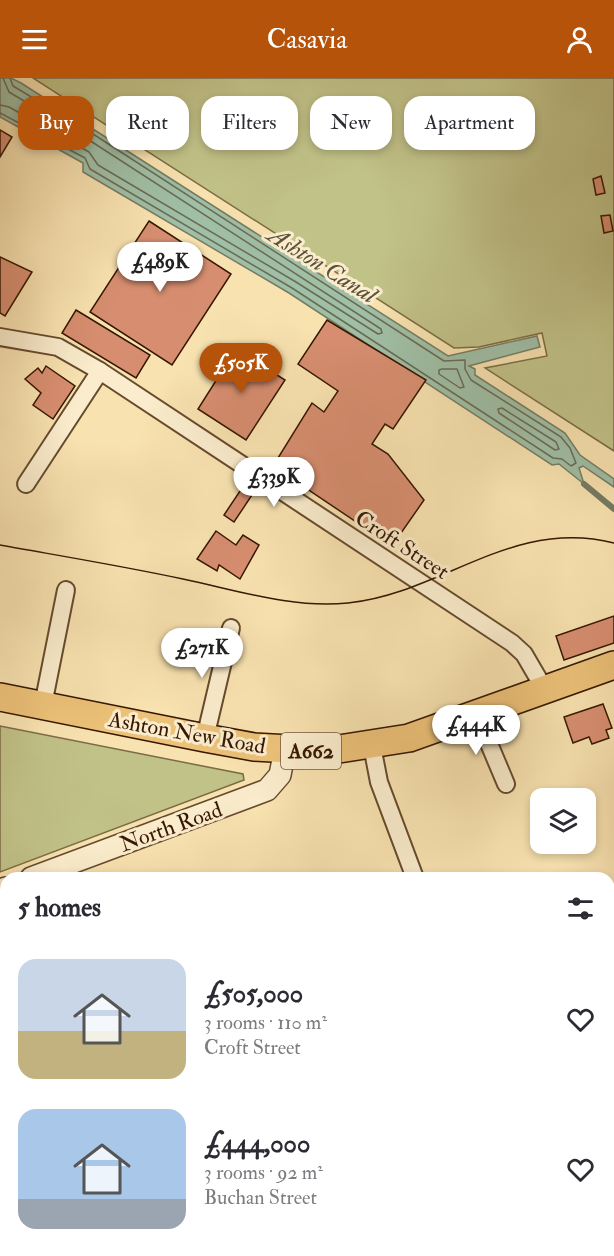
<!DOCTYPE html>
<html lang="en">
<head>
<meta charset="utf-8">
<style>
  :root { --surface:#fff; --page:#f7f7f7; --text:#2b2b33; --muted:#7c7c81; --accent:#b45309 }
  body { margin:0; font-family:"IM FELL Double Pica",serif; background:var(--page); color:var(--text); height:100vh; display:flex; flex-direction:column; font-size:22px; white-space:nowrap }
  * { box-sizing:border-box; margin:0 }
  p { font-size:20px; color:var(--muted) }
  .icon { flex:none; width:33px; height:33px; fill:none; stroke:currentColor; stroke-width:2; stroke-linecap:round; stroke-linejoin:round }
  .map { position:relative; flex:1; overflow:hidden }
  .details { position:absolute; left:0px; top:794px; width:615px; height:386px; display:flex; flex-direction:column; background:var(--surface); border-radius:18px 18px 0 0; box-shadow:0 3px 9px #0003 }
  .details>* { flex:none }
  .top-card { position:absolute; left:18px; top:18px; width:579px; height:54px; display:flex; gap:12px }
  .buttons { position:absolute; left:530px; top:710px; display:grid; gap:12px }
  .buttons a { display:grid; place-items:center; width:66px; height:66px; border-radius:12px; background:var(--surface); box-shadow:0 3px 9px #0003; font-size:30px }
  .price { position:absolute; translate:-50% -51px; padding:0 14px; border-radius:21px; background:#fff; color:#222; font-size:20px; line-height:39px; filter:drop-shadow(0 2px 3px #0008) }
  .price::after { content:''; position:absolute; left:50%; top:36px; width:18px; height:14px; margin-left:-9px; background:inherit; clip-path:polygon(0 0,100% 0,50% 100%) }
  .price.selected { background:var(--accent); color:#fff }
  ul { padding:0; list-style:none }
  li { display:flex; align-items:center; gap:18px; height:150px; padding:0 18px }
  li span { display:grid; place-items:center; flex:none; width:168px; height:120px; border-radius:18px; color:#555 }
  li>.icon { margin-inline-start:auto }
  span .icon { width:72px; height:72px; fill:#fffc; stroke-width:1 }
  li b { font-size:26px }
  h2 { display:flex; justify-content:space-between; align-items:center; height:72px; padding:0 18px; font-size:26px }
  .pill { padding:0 21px; border-radius:18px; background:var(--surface); box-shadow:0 3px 9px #0003; font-size:21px; line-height:54px }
  .pill.selected { background:var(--accent); color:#fff }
  header { display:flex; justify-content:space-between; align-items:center; height:78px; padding:0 18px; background:var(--accent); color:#fff; font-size:27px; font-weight:600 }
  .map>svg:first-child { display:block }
</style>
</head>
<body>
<header><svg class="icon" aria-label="menu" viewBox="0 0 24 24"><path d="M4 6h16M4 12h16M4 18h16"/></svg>Casavia<svg class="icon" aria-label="person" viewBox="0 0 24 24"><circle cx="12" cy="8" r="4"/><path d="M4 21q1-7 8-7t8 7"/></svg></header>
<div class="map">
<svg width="614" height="1178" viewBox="0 0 614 1178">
  <rect width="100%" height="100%" fill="#f8e2b0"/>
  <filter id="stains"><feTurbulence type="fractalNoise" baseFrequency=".00333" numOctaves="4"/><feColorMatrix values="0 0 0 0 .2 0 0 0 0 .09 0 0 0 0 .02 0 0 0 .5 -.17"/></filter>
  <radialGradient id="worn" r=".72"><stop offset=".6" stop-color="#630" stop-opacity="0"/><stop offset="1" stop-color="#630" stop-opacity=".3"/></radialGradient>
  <!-- green -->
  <g fill="#c1c288" stroke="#7c6c45" stroke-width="1.5">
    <path d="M33,0H614V373L485,290L547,278L542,255L479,269L454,270Z"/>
    <path d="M0,648L243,696L244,702L0,794Z"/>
  </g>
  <!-- water -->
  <path fill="#9fbfa6" stroke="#757c64" stroke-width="1.5" d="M0,0H11L21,5L448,278L537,258L540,269L469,288L475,291V297L565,355L580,377L614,401V409L583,388L579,390L584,406L559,386L552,387L289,215L83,94V85L0,39Z"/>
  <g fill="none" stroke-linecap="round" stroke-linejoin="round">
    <!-- shore -->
    <g stroke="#6a6b54" stroke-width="1.5">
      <path d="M0,27L9,29L89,74L98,87L296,204L378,256L382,255L381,251L89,62L9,14L3,0"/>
      <path d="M0,35L85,80L90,91L292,210L553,380L562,381L571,388L576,385L570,370L561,359L471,302L465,291V282L444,283L93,56L13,8L10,0"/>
      <path d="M442,291H457L464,309L460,310L439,296V292Z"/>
      <path d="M502,330L556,364L559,371L555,372L499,335L498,331Z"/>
    </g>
    <!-- stream -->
    <path stroke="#757c64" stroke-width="6" d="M584,406L614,431"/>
  </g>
  <!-- building -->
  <g fill="#d78e70" stroke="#361702" stroke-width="1.5">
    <path d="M0,52L12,59L0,79Z"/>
    <path d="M601,98L605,115L596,117L593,101Z"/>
    <path d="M610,137L613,153L604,155L601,138Z"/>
    <path d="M149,143L231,196L172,287L90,234Z"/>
    <path d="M0,179L32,194L5,238L0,235Z"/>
    <path d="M76,232L150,277L136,300L62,255Z"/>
    <path d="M327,242L426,302L393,351L385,346L372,366L388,376L424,422L392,468L273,388L312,325L324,334L338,313L298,286Z"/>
    <path d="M236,271L285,302L246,362L198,331Z"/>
    <path d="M46,288L75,308L53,341L33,327L41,315L25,301L38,290L42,295Z"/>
    <path d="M242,410L252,417L234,444L224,437Z"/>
    <path d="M216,453L236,467L243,457L259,467L240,501L219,487L217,493L197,481Z"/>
    <path d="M614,538V565L564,582L556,558Z"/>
    <path d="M603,626L612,650L606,652L609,660L592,666L589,659L573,665L564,639Z"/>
  </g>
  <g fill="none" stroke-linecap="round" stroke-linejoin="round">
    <defs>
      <path id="service" d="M0,1040L6,1038"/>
      <g id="minor">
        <path d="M0,259L58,269L100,293L512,565L524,576L545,612"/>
        <path d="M26,406L100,293"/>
        <path d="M43,627L66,512"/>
        <path d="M477,637L506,706"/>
        <path d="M205,660L231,550"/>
        <path d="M372,668L379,704L415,800"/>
        <path d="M609,957L614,956"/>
        <path d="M609,1125L614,1123"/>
        <path d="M161,1173L166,1178"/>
        <path d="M512,1173L514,1178"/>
        <path d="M463,1178L476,1173"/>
      </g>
      <g id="tertiary">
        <path d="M31,800L267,712L280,697L285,671"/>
        <path d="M0,812L6,810"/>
      </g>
      <path id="primary" d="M0,619L205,660L254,669L326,673L409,660L614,587"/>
    </defs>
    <!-- service casing -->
    <use href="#service" stroke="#664a2e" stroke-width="11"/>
    <!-- minor casing -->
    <use href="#minor" stroke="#664a2e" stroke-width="20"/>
    <!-- tertiary casing -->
    <use href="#tertiary" stroke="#664a2e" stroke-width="24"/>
    <!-- primary casing -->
    <use href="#primary" stroke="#361702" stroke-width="30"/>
    <!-- service -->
    <use href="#service" stroke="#faeccc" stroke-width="8"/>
    <!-- minor -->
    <use href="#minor" stroke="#faeccc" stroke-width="16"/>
    <!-- tertiary -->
    <use href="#tertiary" stroke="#faeccc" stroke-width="21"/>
    <!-- primary -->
    <use href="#primary" stroke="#ecc178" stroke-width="27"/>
    <!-- tram -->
    <path stroke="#361702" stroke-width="1.5" d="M0,467C61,478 122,488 183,501C236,512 293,531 348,525C441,516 512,439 614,465"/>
  </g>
  <g text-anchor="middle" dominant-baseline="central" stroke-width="6" stroke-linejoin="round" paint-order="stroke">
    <!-- shield labels -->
    <rect fill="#faeccc" stroke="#71573f" stroke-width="1.5" x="281" y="655" width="60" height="36" rx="4.5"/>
    <g font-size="21" font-weight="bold" fill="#361702">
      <text x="311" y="673">A662</text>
    </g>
    <!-- street labels -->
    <g font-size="22" fill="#361702" stroke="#faeccc">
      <text transform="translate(402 467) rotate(33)">Croft Street</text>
      <text transform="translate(187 655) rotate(10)">Ashton New Road</text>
      <text transform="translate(171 749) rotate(-20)">North Road</text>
    </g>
    <!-- water labels -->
    <g font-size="24" font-style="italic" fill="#5b523b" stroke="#faeccc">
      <text transform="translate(322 187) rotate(32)">Ashton Canal</text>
    </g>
  </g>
  <rect width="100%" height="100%" filter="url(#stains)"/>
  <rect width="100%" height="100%" fill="url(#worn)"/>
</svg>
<div class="buttons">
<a><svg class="icon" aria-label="layers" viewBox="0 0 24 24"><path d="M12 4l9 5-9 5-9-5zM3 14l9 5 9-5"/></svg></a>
</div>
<b class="price" style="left:160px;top:215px">£489K</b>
<b class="price selected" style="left:241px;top:316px">£505K</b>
<b class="price" style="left:274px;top:430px">£339K</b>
<b class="price" style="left:202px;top:601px">£271K</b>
<b class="price" style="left:476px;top:678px">£444K</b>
<div class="top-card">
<a class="pill selected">Buy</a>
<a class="pill">Rent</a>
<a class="pill">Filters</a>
<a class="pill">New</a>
<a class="pill">Apartment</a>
</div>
<section class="details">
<h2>5 homes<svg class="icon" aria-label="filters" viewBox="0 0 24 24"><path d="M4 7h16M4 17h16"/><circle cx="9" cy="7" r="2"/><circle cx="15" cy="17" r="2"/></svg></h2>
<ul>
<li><span style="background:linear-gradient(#c9d6e8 60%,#c2b280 0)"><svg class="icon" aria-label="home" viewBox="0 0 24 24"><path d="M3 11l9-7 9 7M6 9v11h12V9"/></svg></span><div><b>£505,000</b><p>3 rooms · 110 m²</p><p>Croft Street</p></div><svg class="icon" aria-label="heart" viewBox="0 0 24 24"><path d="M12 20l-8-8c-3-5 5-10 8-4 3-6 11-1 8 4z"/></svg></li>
<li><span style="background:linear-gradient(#a9c7e8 75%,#9aa5b1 0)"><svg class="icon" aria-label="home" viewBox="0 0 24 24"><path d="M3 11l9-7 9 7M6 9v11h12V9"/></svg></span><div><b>£444,000</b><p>3 rooms · 92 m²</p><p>Buchan Street</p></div><svg class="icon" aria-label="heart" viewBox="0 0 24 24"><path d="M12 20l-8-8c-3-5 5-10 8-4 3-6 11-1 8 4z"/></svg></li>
</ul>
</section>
</div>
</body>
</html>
